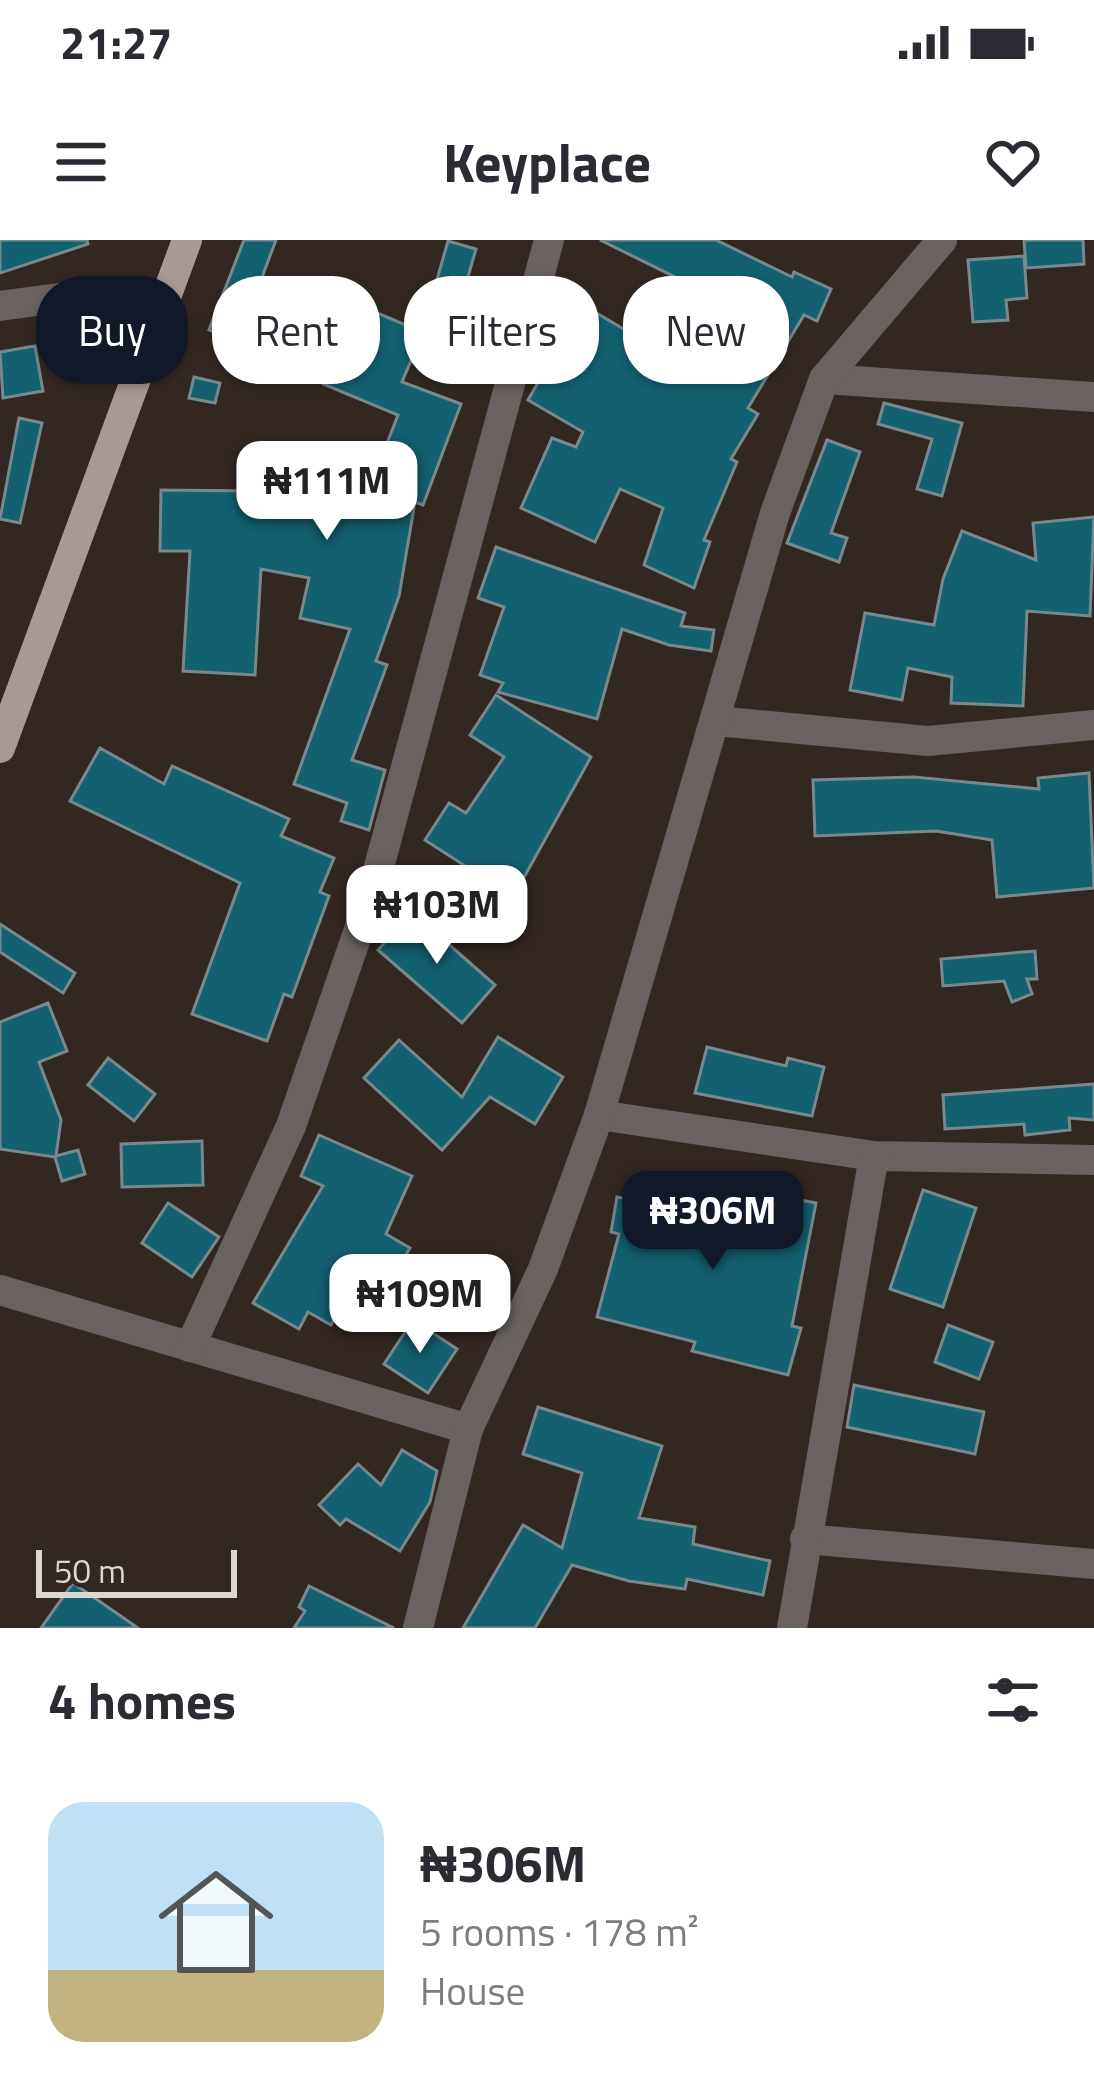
<!DOCTYPE html>
<html lang="en">
<head>
<meta charset="utf-8">
<style>
  :root { --surface:#fff; --page:#f7f7f7; --text:#2b2b33; --muted:#7c7c81; --accent:#111827 }
  body { margin:0; font-family:"Titillium Web",sans-serif; background:var(--page); color:var(--text); height:100vh; display:flex; flex-direction:column; font-size:45px; white-space:nowrap }
  * { box-sizing:border-box; margin:0 }
  p { font-size:39px; color:var(--muted) }
  .icon { flex:none; width:66px; height:66px; fill:none; stroke:currentColor; stroke-width:2; stroke-linecap:round; stroke-linejoin:round }
  .map { position:relative; height:1388px; overflow:hidden }
  .sheet { display:flex; flex-direction:column; background:var(--surface); flex:1 }
  .sheet>* { flex:none }
  .hud { position:absolute; left:36px; top:36px; width:1023px; height:108px; display:flex; gap:24px }
  .scale { position:absolute; left:36px; bottom:30px; width:201px; box-sizing:border-box; padding-left:12px; border:6px solid #ded6d3; border-top:0; font-size:33px; line-height:42px; white-space:nowrap; color:#ded6d3; -webkit-text-stroke:9px #332722; paint-order:stroke }
  .price { position:absolute; translate:-50% -102px; padding:0 27px; border-radius:24px; background:#fff; color:#222; font-size:39px; line-height:78px; filter:drop-shadow(0 3px 6px #0008) }
  .price::after { content:''; position:absolute; left:50%; top:72px; width:36px; height:27px; margin-left:-18px; background:inherit; clip-path:polygon(0 0,100% 0,50% 100%) }
  .price.on { background:var(--accent); color:#fff }
  ul { padding:0; list-style:none }
  li { display:flex; align-items:center; gap:36px; height:300px; padding:0 48px }
  li span { display:grid; place-items:center; flex:none; width:336px; height:240px; border-radius:36px; color:#555 }
  li>.icon { margin-inline-start:auto }
  span .icon { width:144px; height:144px; fill:#fffc; stroke-width:1 }
  li b { font-size:51px }
  h2 { display:flex; justify-content:space-between; align-items:center; height:144px; padding:0 48px; font-size:51px }
  .tag { padding:0 42px; border-radius:48px; background:var(--surface); box-shadow:0 3px 9px #0004; font-size:42px; line-height:108px }
  .tag.on { background:var(--accent); color:#fff }
  .status { display:flex; justify-content:space-between; align-items:center; height:84px; padding:0 60px; background:var(--surface); direction:ltr }
  .status svg { height:33px; fill:currentColor }
  header { display:flex; justify-content:space-between; align-items:center; height:156px; padding:0 48px; background:var(--surface); font-size:54px; font-weight:700 }
  .map>svg:first-child { display:block }
</style>
</head>
<body>
<div class="status"><b>21:27</b><svg viewBox="0 0 49 12"><path d="M0 12V9h3v3zM5 12V6h3v6zM10 12V3h3v9zM15 12V0h3v12zM26 1h20v11H26zM47 4h2v5h-2z"/></svg></div>
<header><svg class="icon" aria-label="menu" viewBox="0 0 24 24"><path d="M4 6h16M4 12h16M4 18h16"/></svg>Keyplace<svg class="icon" aria-label="heart" viewBox="0 0 24 24"><path d="M12 20l-8-8c-3-5 5-10 8-4 3-6 11-1 8 4z"/></svg></header>
<div class="map">
<svg width="1094" height="1388" viewBox="0 0 1094 1388">
  <rect width="100%" height="100%" fill="#332722"/>
  <!-- building -->
  <g fill="#136071" stroke="#78898d" stroke-width="3">
    <path d="M0,0H87L88,4L0,33Z"/>
    <path d="M244,0H276L238,101L209,90Z"/>
    <path d="M600,0H716L792,37L794,32L831,49L817,81L804,75L748,168L758,174L731,219L737,222L704,300L710,302L694,348L644,325L663,268L620,249L595,302L521,268L552,198L576,207L583,192L528,160L583,65L703,136L742,70Z"/>
    <path d="M1024,0H1083L1084,24L1026,28Z"/>
    <path d="M448,1L476,9L446,113L421,97L402,142L461,164L423,265L415,262L399,356L376,421L387,425L352,520L385,530L369,590L341,581L347,563L294,544L350,389L300,378L309,338L261,329L255,435L183,431L190,311H160L161,250L266,251L265,258L359,275L398,175L323,144L356,64L422,92Z"/>
    <path d="M1024,16L1027,58L1006,60L1008,80L973,82L968,20Z"/>
    <path d="M35,106L43,151L3,158L0,112Z"/>
    <path d="M194,137L220,143L215,163L189,158Z"/>
    <path d="M884,163L962,183L942,256L917,249L932,199L878,184Z"/>
    <path d="M19,178L42,183L20,283L0,279Z"/>
    <path d="M827,200L860,212L831,293L847,298L839,322L787,303Z"/>
    <path d="M1094,277L1090,376L1027,371L1023,466L951,463L952,437L908,428L902,460L850,450L865,373L934,385L943,339L962,291L1036,320L1033,283Z"/>
    <path d="M496,307L685,373L681,386L714,390L711,411L669,405L622,389L597,479L498,452L503,443L480,435L504,367L478,358Z"/>
    <path d="M496,455L591,517L513,657L425,600L449,563L466,573L504,517L470,495Z"/>
    <path d="M100,508L164,544L172,526L289,579L281,596L334,618L320,652L329,656L292,757L284,754L267,801L192,774L240,643L70,561Z"/>
    <path d="M1089,533L1094,648L997,657L992,600L936,591L815,596L813,540L914,537L1039,549L1038,538Z"/>
    <path d="M412,672L495,745L462,783L378,710Z"/>
    <path d="M0,684L75,733L63,753L0,712Z"/>
    <path d="M1035,711L1037,739H1027L1032,754L1012,762L1004,741L943,746L941,719Z"/>
    <path d="M48,763L67,811L39,822L61,880L56,916L78,910L85,934L62,941L55,917L0,909V782Z"/>
    <path d="M498,797L563,837L535,884L490,857L442,910L364,838L399,800L462,857Z"/>
    <path d="M707,807L786,826L788,818L824,827L812,876L695,853Z"/>
    <path d="M108,818L155,854L134,881L88,845Z"/>
    <path d="M1094,844V880L1069,878L1070,890L1025,895L1024,884L945,889L943,855Z"/>
    <path d="M319,895L412,936L386,994L410,1008L383,1055L357,1040L331,1085L308,1072L299,1089L253,1063L323,946L301,936Z"/>
    <path d="M202,901L203,945L122,947L121,904Z"/>
    <path d="M703,941L816,963L792,1086L801,1088L788,1135L692,1111L695,1102L597,1077L619,994L611,992L617,957L697,972Z"/>
    <path d="M923,950L976,968L943,1067L890,1049Z"/>
    <path d="M168,963L219,997L192,1037L142,1003Z"/>
    <path d="M413,1080L457,1109L428,1153L384,1124Z"/>
    <path d="M948,1085L993,1102L979,1139L935,1122Z"/>
    <path d="M854,1145L984,1172L975,1214L847,1187Z"/>
    <path d="M538,1167L662,1206L639,1278L695,1287L693,1304L770,1321L763,1355L687,1339L685,1349L629,1341L572,1325L535,1388H463L523,1285L562,1308L582,1233L523,1214Z"/>
    <path d="M402,1210L437,1231L430,1262L400,1311L346,1279L340,1285L319,1265L358,1224L381,1245Z"/>
    <path d="M73,1343L138,1388H41Z"/>
    <path d="M309,1346L394,1388H294L305,1371L299,1367Z"/>
  </g>
  <g fill="none" stroke-linecap="round" stroke-linejoin="round">
    <!-- minor -->
    <g stroke="#696260" stroke-width="30">
      <path d="M0,66L66,57L88,68L142,117"/>
      <path d="M824,139L1094,157"/>
      <path d="M716,481L928,501L1094,485"/>
      <path d="M599,875L874,916L1094,920"/>
      <path d="M0,1050L468,1189"/>
      <path d="M190,1107L291,886L373,649L549,0"/>
      <path d="M805,1299L1094,1324"/>
      <path d="M418,1388L468,1189L543,1029L599,875L775,273L824,139L942,0"/>
      <path d="M792,1388L874,916"/>
    </g>
    <!-- major -->
    <path stroke="#a79995" stroke-width="30" d="M0,508L187,0"/>
  </g>
</svg>
<div class="scale">50 m</div>
<b class="price" style="left:327px;top:303px">₦111M</b>
<b class="price" style="left:437px;top:727px">₦103M</b>
<b class="price on" style="left:713px;top:1033px">₦306M</b>
<b class="price" style="left:420px;top:1116px">₦109M</b>
<div class="hud">
<a class="tag on">Buy</a>
<a class="tag">Rent</a>
<a class="tag">Filters</a>
<a class="tag">New</a>
</div>
</div>
<section class="sheet">
<h2>4 homes<svg class="icon" aria-label="filters" viewBox="0 0 24 24"><path d="M4 7h16M4 17h16"/><circle cx="9" cy="7" r="2"/><circle cx="15" cy="17" r="2"/></svg></h2>
<ul>
<li><span style="background:linear-gradient(#bfe0f5 70%,#c2b280 0)"><svg class="icon" aria-label="home" viewBox="0 0 24 24"><path d="M3 11l9-7 9 7M6 9v11h12V9"/></svg></span><div><b>₦306M</b><p>5 rooms · 178 m²</p><p>House</p></div></li>
</ul>
</section>
</body>
</html>
